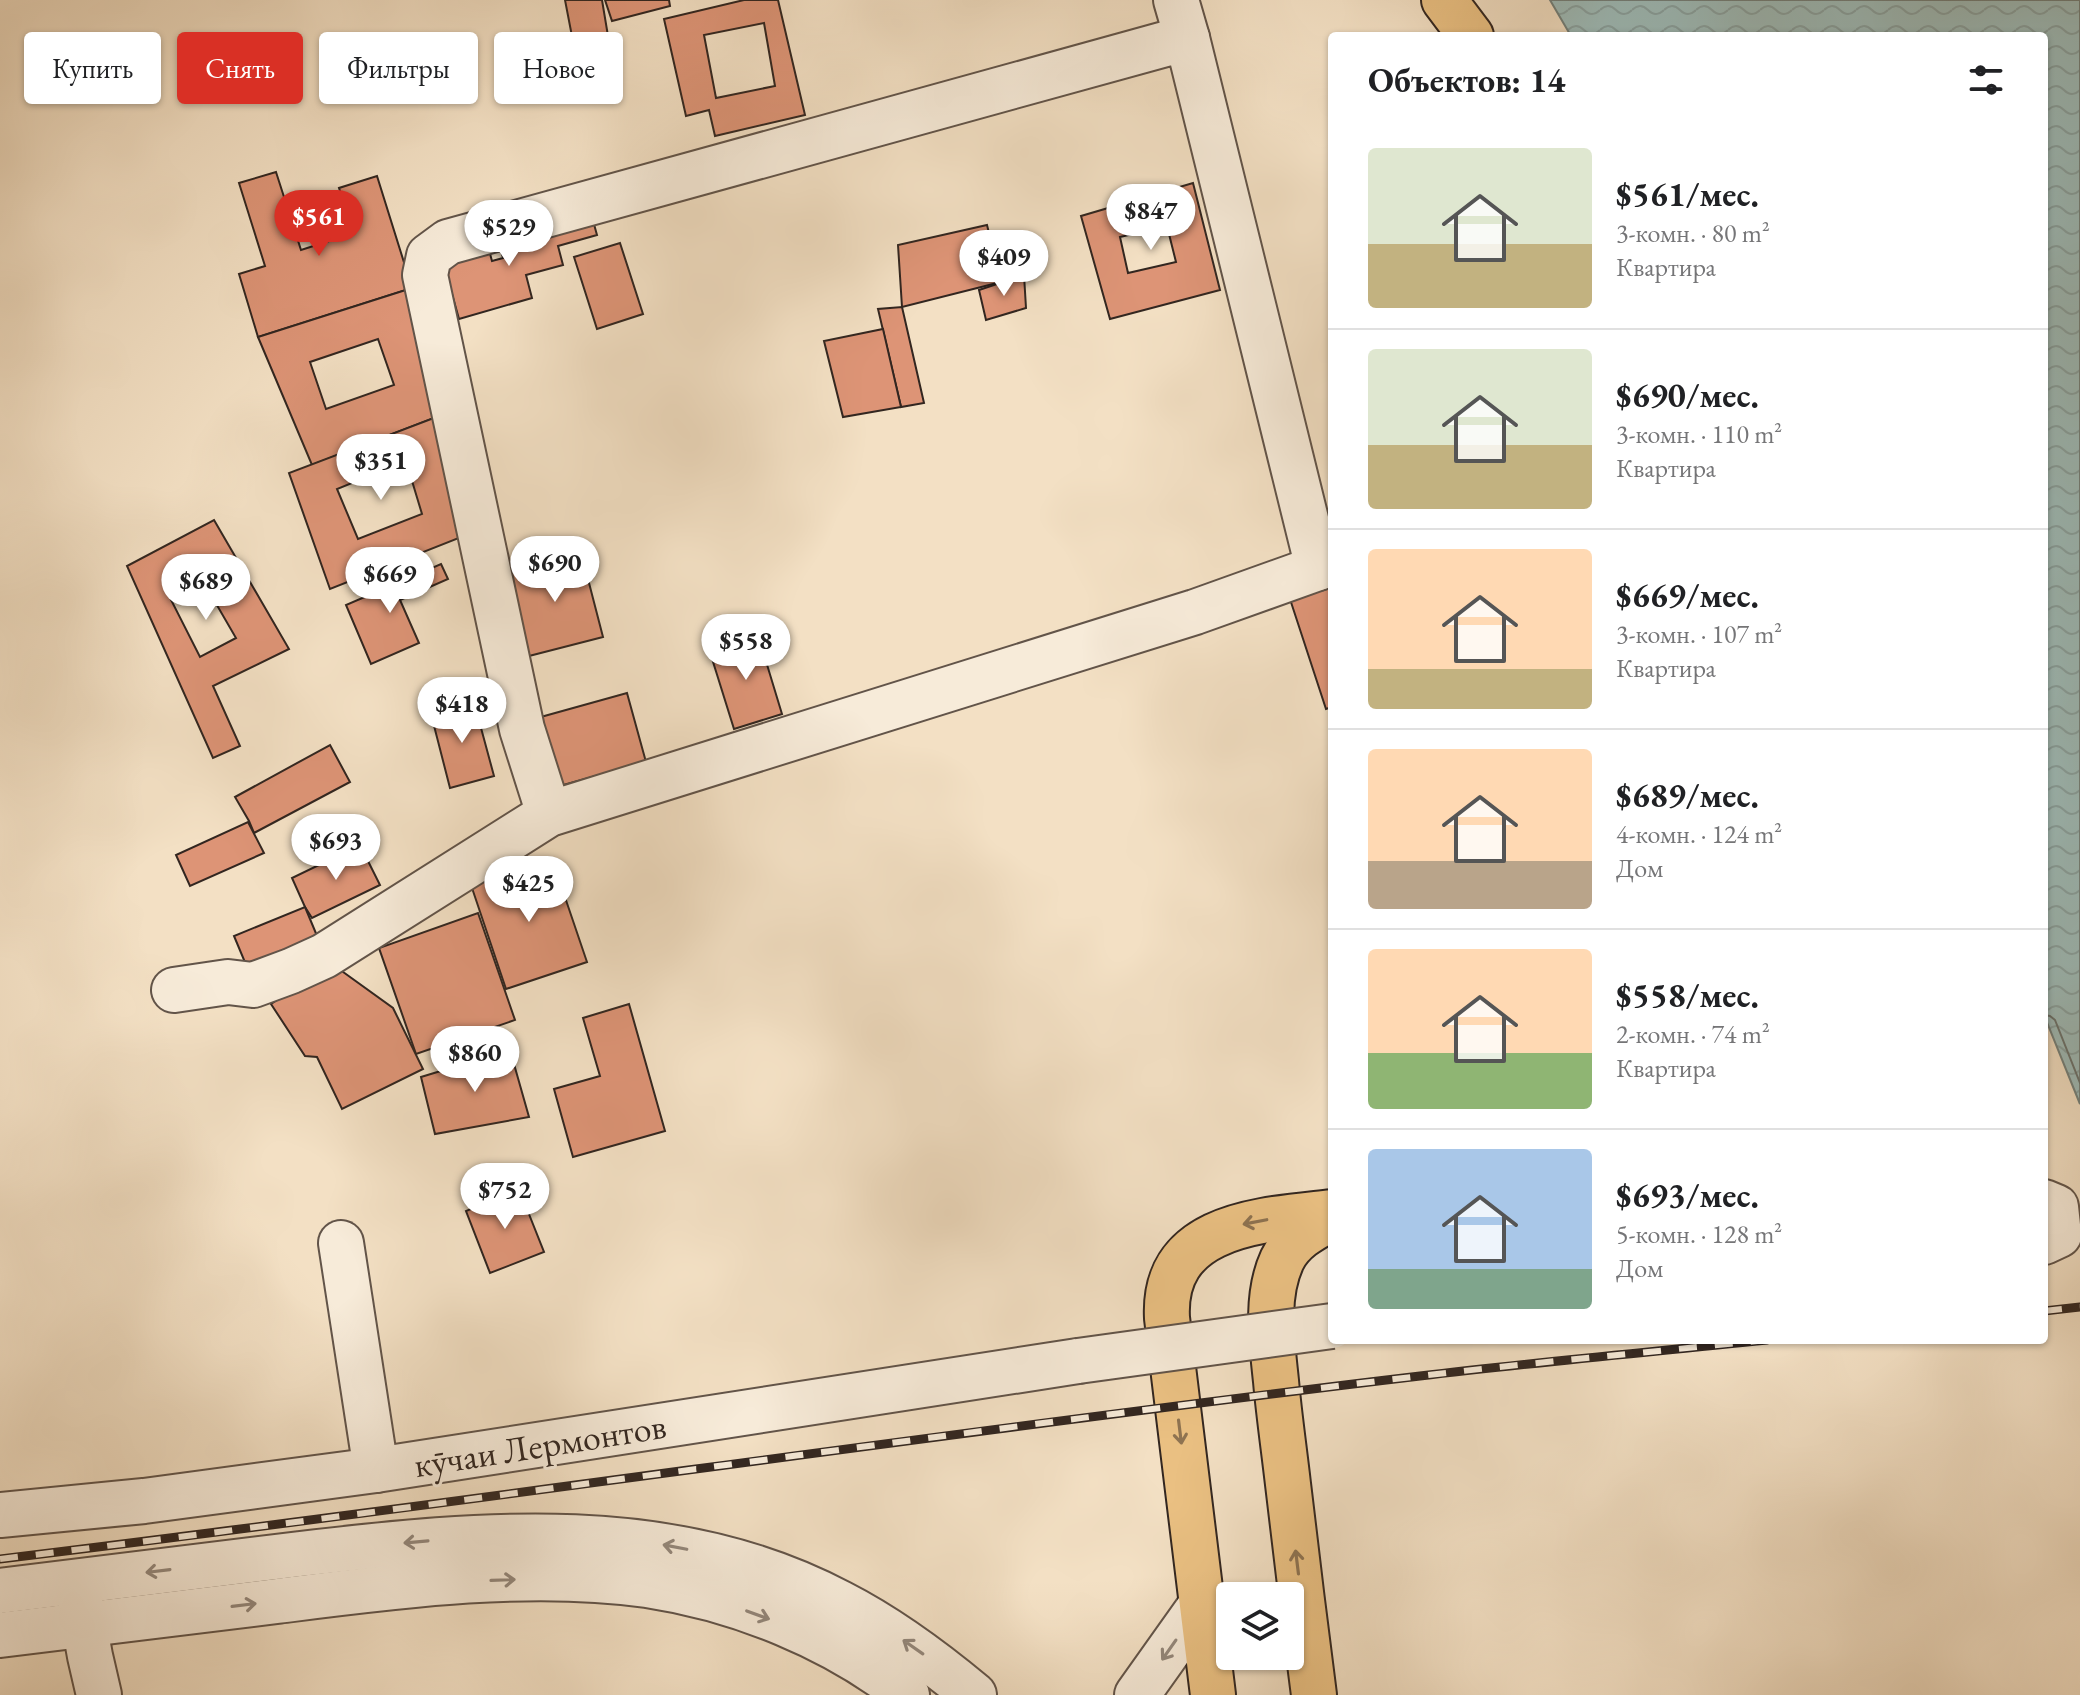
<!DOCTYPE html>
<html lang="ru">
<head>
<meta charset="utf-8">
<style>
  :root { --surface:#fff; --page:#f2f2f2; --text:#202124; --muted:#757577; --line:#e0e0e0; --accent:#d93025 }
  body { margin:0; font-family:"EB Garamond",serif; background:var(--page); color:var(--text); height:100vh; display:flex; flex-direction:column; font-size:30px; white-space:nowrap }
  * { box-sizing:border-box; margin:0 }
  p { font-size:26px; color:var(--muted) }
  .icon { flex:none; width:44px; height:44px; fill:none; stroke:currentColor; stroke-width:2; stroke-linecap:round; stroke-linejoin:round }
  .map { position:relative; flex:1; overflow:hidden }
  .details { position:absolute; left:1328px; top:32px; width:720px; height:1312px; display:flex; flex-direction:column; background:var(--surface); border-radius:8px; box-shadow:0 2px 6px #0004 }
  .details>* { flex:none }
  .banner { position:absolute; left:24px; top:32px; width:760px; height:72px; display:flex; gap:16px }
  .tools { position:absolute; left:1216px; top:1582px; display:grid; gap:16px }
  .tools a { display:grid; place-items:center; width:88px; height:88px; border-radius:8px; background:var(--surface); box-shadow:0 2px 6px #0004; font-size:40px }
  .price { position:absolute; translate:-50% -68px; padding:0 18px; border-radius:28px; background:#fff; color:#222; font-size:26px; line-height:52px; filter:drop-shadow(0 2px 4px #0008) }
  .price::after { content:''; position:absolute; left:50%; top:48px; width:24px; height:18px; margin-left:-12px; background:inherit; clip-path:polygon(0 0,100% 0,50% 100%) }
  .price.selected { background:var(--accent); color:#fff }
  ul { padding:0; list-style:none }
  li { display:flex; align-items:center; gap:24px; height:200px; padding:0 40px }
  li+li { border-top:2px solid var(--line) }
  li span { display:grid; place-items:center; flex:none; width:224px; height:160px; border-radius:8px; color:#555 }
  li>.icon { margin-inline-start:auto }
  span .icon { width:96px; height:96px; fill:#fffc; stroke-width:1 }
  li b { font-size:34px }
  h2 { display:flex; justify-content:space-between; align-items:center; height:96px; padding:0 40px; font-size:34px }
  .chip { padding:0 28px; border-radius:8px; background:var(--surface); box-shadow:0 2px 6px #0004; font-size:28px; line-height:72px }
  .chip.selected { background:var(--accent); color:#fff }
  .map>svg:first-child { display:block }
</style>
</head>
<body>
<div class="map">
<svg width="2080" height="1695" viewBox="0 0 2080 1695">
  <defs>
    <pattern id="water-waves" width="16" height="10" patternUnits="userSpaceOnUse" patternTransform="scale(2)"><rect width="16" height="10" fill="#9dbcba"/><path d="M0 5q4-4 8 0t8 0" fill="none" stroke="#88a1a0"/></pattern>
  </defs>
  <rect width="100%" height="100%" fill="#f3e0c4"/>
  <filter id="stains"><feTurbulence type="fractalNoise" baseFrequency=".0025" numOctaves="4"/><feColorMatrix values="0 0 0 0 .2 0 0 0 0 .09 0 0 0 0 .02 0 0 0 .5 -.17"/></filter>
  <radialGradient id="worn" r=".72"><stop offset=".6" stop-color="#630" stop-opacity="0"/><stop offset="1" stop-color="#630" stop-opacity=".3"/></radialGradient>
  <!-- water -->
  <path fill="url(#water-waves)" stroke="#72807c" stroke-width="2" d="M1550,0H2080V1104L2044,1015V36H1571Z"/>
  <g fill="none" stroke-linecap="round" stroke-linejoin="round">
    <!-- shore -->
    <path stroke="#68716d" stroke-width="2" d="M2044,1015L2050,1016L2055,1020L2080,1083"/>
  </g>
  <!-- building -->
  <g fill="#dd9476" stroke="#322620" stroke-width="2" fill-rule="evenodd">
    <path d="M565,0H602L615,78L581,83Z"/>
    <path d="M605,0H669L670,6L612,21Z"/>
    <path d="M744,0H778L805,115L715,136L709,110L686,116L664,19ZM764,23L775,86L716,98L704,35Z"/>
    <path d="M276,172L301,250L354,233L339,188L377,176L412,288L258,337L239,274L265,266L239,183Z"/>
    <path d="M1193,183L1220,290L1110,319L1081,216ZM1167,226L1176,262L1128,273L1120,237Z"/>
    <path d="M592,217L597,235L558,246L563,265L526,275L532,298L459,319L443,262L489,250L492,261L503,258L499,243Z"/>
    <path d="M987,225L1001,282L902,307L898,245Z"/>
    <path d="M620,243L643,314L597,329L574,257Z"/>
    <path d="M1024,275L1026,308L986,320L979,290Z"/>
    <path d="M412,288L439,416L312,465L258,337ZM378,339L394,385L326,409L310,362Z"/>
    <path d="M902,307L924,403L901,407L878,309Z"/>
    <path d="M883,329L901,407L843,417L824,341Z"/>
    <path d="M439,416L469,534L330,589L289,473ZM406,461L422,514L358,539L337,489Z"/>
    <path d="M214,520L289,649L213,686L240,746L213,758L127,566ZM196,569L236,638L200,657L164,586Z"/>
    <path d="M581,552L603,637L529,656L507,572Z"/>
    <path d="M441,564L448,579L400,600L419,643L371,664L346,605Z"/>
    <path d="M1332,579V707L1326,709L1288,593Z"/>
    <path d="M758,635L782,714L734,729L709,649Z"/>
    <path d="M627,693L646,762L549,789L530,720Z"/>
    <path d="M474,702L494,776L450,788L431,714Z"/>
    <path d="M330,745L350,782L254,833L249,821L235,797Z"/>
    <path d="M248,822L264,853L190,886L176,855Z"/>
    <path d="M360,845L380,885L312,918L305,907L292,878Z"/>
    <path d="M552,859L587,962L506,989L471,885Z"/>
    <path d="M305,907L320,943L249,972L234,936Z"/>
    <path d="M478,913L515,1020L416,1054L379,948Z"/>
    <path d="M332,964L393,1008L423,1069L342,1109L317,1057L305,1056L271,1004Z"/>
    <path d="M629,1004L665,1131L573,1157L554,1089L600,1076L583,1018Z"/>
    <path d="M510,1050L529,1117L435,1134L421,1077Z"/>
    <path d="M519,1189L544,1252L490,1273L466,1211Z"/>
  </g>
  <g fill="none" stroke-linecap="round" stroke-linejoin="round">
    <defs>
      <g id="minor">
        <path d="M1176,0L1187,38"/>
        <path d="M549,814L522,729L425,275L429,256L448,242L1187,38L1318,568"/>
        <path d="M174,990L228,982L253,985L291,971L324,956L549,814L1195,612L1332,563"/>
        <path d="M2044,1202L2056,1207L2059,1235L2044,1242"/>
        <path d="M341,1243L376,1470"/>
        <path d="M0,1515L144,1501L376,1470L1078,1361"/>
        <path d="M0,1591C100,1578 200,1566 300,1554C481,1533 673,1514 840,1603C889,1628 932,1660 974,1695"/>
        <path d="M79,1595L90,1656L99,1695"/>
        <path d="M0,1635C92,1624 185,1612 277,1601C395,1586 528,1568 647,1585C739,1599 834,1637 907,1695"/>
        <path d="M1137,1695L1201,1605"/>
      </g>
      <g id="major">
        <path d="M1444,0L1471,36"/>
        <path d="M1213,1695L1167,1318C1162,1223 1263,1220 1332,1212"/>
        <path d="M1314,1695C1305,1625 1296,1554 1288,1484C1284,1449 1279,1415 1276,1381C1272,1342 1265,1297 1282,1260C1292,1239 1312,1229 1332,1218"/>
      </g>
    </defs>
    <!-- minor casing -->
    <use href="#minor" stroke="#625449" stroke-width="48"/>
    <!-- major casing -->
    <use href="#major" stroke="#322620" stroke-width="48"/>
    <!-- minor -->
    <use href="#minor" stroke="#f7ebd9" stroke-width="44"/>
    <!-- major -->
    <use href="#major" stroke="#eac082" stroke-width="44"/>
    <defs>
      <g id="rail">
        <path d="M2044,1311L2080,1307"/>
        <path d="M0,1559C474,1502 946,1432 1420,1376C1536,1362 1652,1352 1767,1340"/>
      </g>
    </defs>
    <!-- rail casing -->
    <use href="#rail" stroke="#322620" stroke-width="9"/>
    <!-- rail -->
    <use href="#rail" stroke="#f7ebd9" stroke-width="6" stroke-dasharray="18" stroke-linecap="butt"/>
    <defs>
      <path id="minor-bridge" d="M1078,1361L1332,1326"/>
    </defs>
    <!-- minor-bridge casing -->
    <use href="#minor-bridge" stroke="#625449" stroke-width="48" stroke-linecap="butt"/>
    <!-- minor-bridge -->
    <use href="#minor-bridge" stroke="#f7ebd9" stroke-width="44"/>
  </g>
  <!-- one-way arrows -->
  <defs><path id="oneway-shaft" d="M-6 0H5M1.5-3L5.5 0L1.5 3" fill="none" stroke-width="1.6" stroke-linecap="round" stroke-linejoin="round" transform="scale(2)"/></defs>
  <g stroke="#8e7351">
    <use href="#oneway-shaft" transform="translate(1255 1222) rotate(169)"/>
    <use href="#oneway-shaft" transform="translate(1180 1432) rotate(83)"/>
    <use href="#oneway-shaft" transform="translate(1297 1562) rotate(-97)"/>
  </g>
  <g stroke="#94887c">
    <use href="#oneway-shaft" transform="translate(416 1542) rotate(175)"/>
    <use href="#oneway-shaft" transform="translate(675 1547) rotate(-169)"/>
    <use href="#oneway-shaft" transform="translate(158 1571) rotate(173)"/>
    <use href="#oneway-shaft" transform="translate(503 1580) rotate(-2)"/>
    <use href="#oneway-shaft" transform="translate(244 1605) rotate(-7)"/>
    <use href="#oneway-shaft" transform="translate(758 1615) rotate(20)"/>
    <use href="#oneway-shaft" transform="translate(913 1647) rotate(-145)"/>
    <use href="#oneway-shaft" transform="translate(1169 1650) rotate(125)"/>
  </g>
  <g text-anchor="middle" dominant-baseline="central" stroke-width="6" stroke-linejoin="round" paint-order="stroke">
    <!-- street labels -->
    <g font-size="36" fill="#322620" stroke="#f7ebd9">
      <text transform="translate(540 1445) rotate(-9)">кӯчаи Лермонтов</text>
    </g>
  </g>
  <rect width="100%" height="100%" filter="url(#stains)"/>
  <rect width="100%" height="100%" fill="url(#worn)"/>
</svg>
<div class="tools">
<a><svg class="icon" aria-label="layers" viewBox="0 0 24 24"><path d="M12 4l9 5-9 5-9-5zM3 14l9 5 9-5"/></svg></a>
</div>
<b class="price" style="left:1151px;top:252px">$847</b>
<b class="price selected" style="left:319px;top:258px">$561</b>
<b class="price" style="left:509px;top:268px">$529</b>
<b class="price" style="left:1004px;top:298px">$409</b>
<b class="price" style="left:381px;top:502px">$351</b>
<b class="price" style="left:555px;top:604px">$690</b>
<b class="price" style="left:390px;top:615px">$669</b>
<b class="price" style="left:206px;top:622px">$689</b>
<b class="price" style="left:746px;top:682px">$558</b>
<b class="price" style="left:462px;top:745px">$418</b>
<b class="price" style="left:336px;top:882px">$693</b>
<b class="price" style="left:529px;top:924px">$425</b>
<b class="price" style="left:475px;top:1094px">$860</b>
<b class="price" style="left:505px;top:1231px">$752</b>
<div class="banner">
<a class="chip">Купить</a>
<a class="chip selected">Снять</a>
<a class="chip">Фильтры</a>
<a class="chip">Новое</a>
</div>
<section class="details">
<h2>Объектов: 14<svg class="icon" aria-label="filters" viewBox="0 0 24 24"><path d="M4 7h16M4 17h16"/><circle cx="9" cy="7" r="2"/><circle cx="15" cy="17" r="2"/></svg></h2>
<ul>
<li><span style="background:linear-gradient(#dfe7d0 60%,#c2b280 0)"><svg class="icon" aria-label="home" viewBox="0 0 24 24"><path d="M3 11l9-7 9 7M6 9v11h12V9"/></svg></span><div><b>$561/мес.</b><p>3-комн. · 80 m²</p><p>Квартира</p></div></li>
<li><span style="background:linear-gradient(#dfe7d0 60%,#c2b280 0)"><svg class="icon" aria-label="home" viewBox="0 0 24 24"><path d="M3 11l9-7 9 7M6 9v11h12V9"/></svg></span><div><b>$690/мес.</b><p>3-комн. · 110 m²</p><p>Квартира</p></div></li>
<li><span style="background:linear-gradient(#ffd9b3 75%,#c2b280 0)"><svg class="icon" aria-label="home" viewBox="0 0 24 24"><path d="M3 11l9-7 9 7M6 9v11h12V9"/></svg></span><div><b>$669/мес.</b><p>3-комн. · 107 m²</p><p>Квартира</p></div></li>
<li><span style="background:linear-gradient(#ffd9b3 70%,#b9a48a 0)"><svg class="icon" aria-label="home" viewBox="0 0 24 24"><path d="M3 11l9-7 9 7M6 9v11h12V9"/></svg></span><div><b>$689/мес.</b><p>4-комн. · 124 m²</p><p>Дом</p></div></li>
<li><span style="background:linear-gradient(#ffd9b3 65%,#8fb573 0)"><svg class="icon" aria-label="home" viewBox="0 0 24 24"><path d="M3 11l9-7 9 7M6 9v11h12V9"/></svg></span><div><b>$558/мес.</b><p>2-комн. · 74 m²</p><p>Квартира</p></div></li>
<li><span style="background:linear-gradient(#a9c7e8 75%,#7fa58c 0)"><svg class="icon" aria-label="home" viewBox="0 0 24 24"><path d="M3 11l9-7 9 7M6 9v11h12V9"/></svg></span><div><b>$693/мес.</b><p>5-комн. · 128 m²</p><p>Дом</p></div></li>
</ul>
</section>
</div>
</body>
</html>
